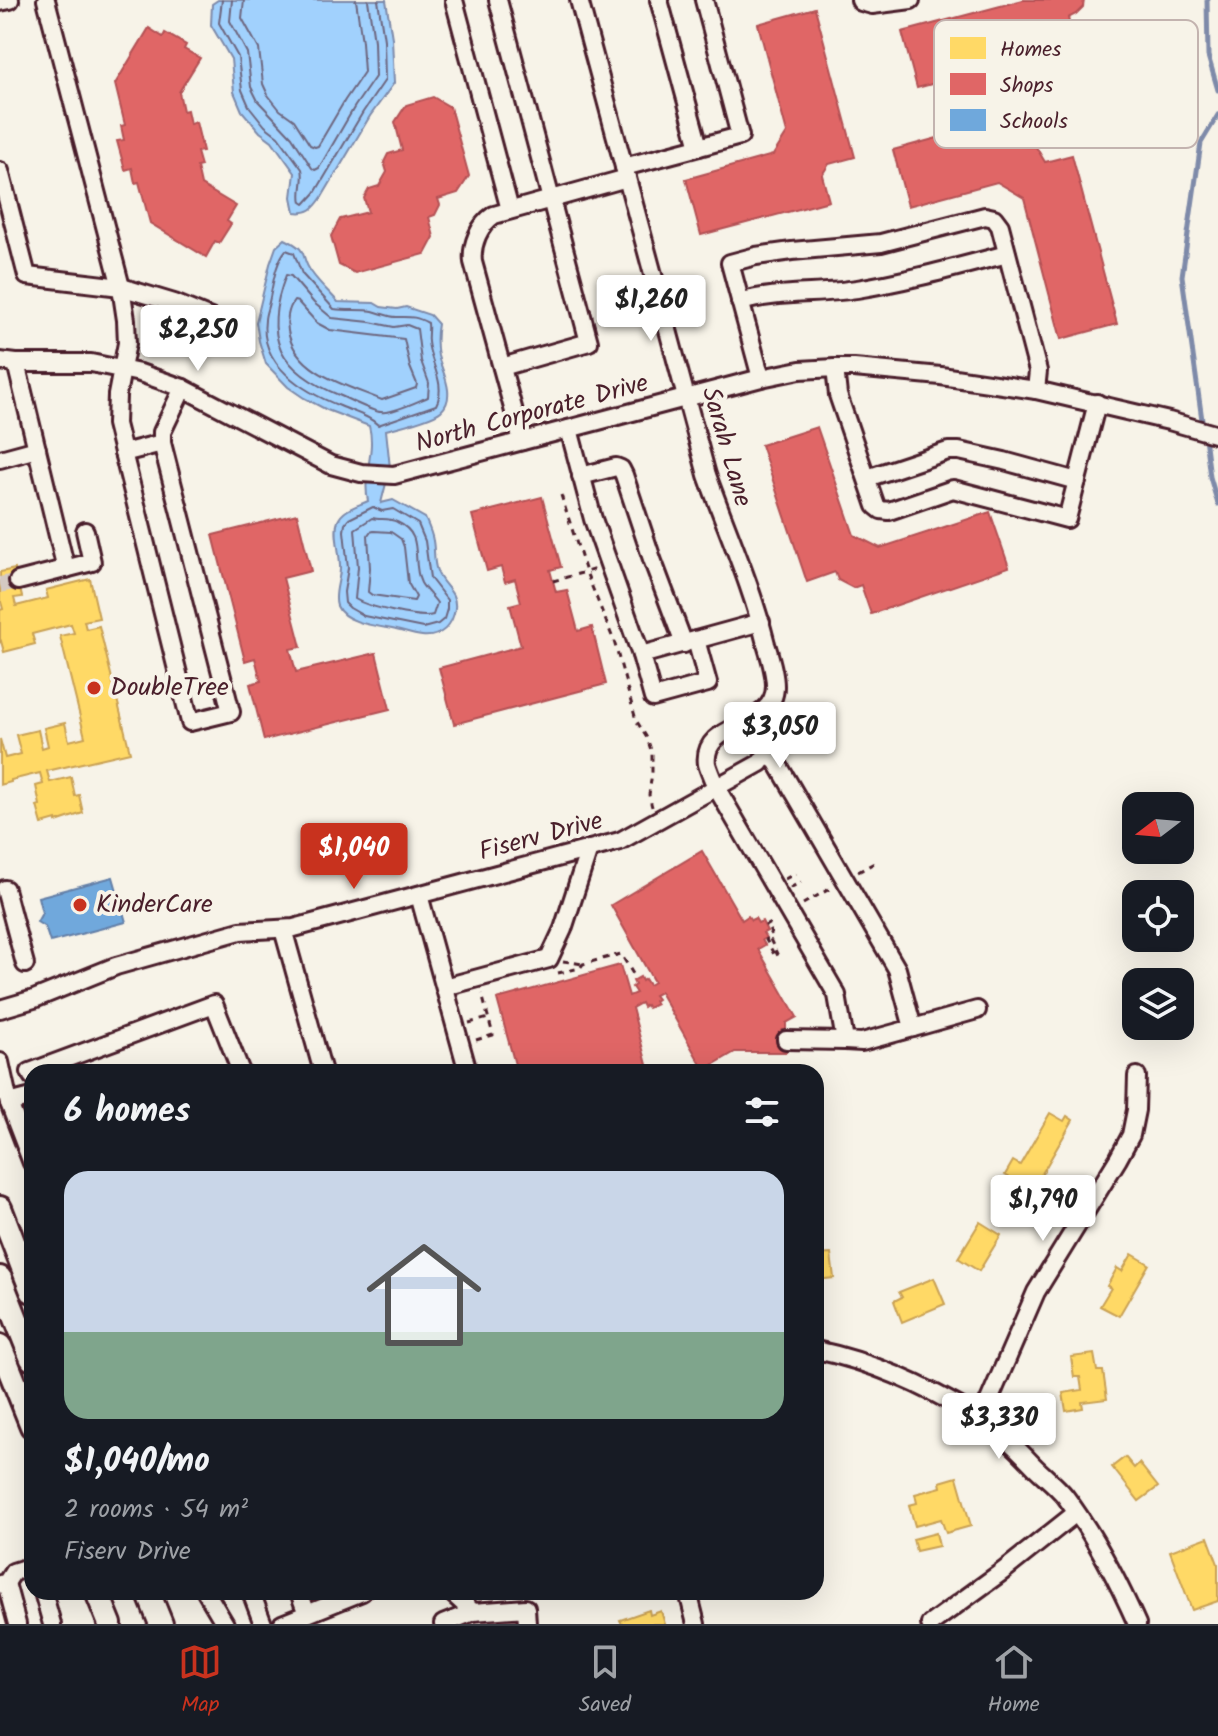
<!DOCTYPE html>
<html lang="en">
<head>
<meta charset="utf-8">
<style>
  :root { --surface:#171b24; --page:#20242c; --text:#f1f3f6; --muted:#9ea1a6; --line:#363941; --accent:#c8321e }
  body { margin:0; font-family:Kalam,sans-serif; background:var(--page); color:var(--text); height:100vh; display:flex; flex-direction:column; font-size:30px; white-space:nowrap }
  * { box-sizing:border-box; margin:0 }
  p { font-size:26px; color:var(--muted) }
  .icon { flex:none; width:44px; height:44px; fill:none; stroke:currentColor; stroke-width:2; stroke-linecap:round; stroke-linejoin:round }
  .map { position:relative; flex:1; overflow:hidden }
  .panel { position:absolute; left:24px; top:1064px; width:800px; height:536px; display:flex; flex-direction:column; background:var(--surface); border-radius:24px; box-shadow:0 8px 32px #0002 }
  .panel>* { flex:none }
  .needle { width:52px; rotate:254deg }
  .tools { position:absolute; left:1122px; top:792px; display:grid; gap:16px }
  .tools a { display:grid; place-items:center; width:72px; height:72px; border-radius:16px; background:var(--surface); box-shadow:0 8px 32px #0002; font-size:40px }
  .price { position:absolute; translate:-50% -68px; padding:0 18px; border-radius:8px; background:#fff; color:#222; font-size:26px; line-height:52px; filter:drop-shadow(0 2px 4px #0008) }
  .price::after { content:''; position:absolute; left:50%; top:48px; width:24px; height:18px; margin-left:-12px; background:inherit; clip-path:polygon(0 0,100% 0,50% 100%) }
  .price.on { background:var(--accent); color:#fff }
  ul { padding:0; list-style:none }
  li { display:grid; align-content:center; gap:16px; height:424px; padding:0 40px }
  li+li { border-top:2px solid var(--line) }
  li span { display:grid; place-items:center; height:248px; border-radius:24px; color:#555 }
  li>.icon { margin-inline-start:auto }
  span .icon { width:144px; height:144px; fill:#fffc; stroke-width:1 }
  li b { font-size:34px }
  h2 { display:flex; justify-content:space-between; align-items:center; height:96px; padding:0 40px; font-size:34px }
  .menu { display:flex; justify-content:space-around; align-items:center; height:112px; border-top:2px solid var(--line); background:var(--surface); font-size:22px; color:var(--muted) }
  .menu a { display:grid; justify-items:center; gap:4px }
  .menu .on { color:var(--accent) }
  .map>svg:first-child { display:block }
</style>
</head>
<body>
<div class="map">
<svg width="1218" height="1624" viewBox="0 0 1218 1624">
  <rect width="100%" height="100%" fill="#f7f3e8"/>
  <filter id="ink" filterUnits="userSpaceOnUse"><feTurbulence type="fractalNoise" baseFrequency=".0125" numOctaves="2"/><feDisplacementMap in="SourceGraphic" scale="16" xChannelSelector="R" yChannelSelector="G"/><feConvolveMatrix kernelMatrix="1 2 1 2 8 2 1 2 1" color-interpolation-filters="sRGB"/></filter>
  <g filter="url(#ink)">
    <!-- water -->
    <g fill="#a1d1fd" stroke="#7e8aa9" stroke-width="2">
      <path d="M218,0H386L392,38L394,83L370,116L322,197C314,209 309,214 295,212L292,197L295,173L272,141L260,132L242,111L234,92L231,59L211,25L212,4Z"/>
      <path d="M285,239C312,252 298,255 312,273C319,283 329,292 338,302L374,303L381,307L397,309L406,307L430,315L438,324C436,335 436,345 438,356C442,371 457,397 441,411C433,418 398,427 386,430L390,468L381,503L393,500L425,518C428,525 432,533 433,541C435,551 433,561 437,571C441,585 457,591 455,608C453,625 441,638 422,636C412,635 402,631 392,629C376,626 344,623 337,606C333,595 340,580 340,569C341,556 333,532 338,521C343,509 357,506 368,501C362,476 376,451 369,426L327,410L304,398L288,387L266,364L259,341L256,322L270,264L276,247Z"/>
    </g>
    <!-- homes -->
    <g fill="#ffd966" stroke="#c9a154" stroke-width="2">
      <path d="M15,569L22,597L14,598L16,606L48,598L46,590L90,579L99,618L84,621L86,629L99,626L130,752L47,771L50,782L71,777L75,796L79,795L83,813L56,822V820L42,824L37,806L40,805L36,786L43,784L40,773L11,780V782L0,785V739L5,758L21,754L16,735L38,730L42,748L48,746L44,728L65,723L69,741L85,737L60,636L74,633L71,624L32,634L35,644L4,652L1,641L0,642V610L3,609L1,602H0V572Z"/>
      <path d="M1050,1113L1064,1121L1067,1116L1073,1120L1032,1191L1005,1175L1013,1161L1020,1165Z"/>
      <path d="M980,1222L1001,1235L979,1271L958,1258Z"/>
      <path d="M831,1254L834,1278L816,1280V1255Z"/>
      <path d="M1132,1254L1149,1264L1119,1316L1100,1306L1111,1288L1107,1286L1117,1268L1122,1271Z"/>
      <path d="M934,1278L945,1304L902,1322L894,1301L902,1297L899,1292Z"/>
      <path d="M1094,1354L1097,1371H1103L1107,1399L1082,1402L1083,1408L1066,1411L1063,1393L1082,1390L1080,1377H1074L1071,1357Z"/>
      <path d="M1125,1457L1134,1468L1139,1463L1158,1487L1139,1501L1112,1467Z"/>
      <path d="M957,1477L971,1526L946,1533L941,1519L915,1526L909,1505L917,1503L915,1494L941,1487L940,1482Z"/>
      <path d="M936,1533L939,1546L916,1551L913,1539Z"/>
      <path d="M1208,1537L1218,1564V1601L1192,1610L1170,1551Z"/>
      <path d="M649,1610L650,1615L661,1611L665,1624H622L620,1620Z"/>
    </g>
    <!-- shops -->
    <g fill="#e06666" stroke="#b35154" stroke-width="2">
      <path d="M1023,0H1084L1083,7L1076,14L1068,18L1075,45L917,88L902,32Z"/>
      <path d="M815,8L855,157L829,164L822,175L829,201L701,235L686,179L773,155L787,133L758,24Z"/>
      <path d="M149,28L163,37L165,33L186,45L184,49L200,58L179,92L183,111L187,110L190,124L196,122L203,151L197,152L201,166L197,167L201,185L236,206L227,221L231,224L219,243L215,241L206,257L150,223L139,182L135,183L132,168L125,170L117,141L124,140L121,126L125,125L115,84Z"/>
      <path d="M433,97L450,107L469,176L458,193L438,199L440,205L435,215L429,217L434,237L425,254L355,273L339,265L331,236L340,219L368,212L364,198L369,189L379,186L387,172L384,162L388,154L402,150L395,122L406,105Z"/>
      <path d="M1011,118L1019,146L1036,147L1045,162L1072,155L1117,324L1061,339L1024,198L997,182L908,206L893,150Z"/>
      <path d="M817,427L854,535L880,548L990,512L1009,567L871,614L861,585L853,588L838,580L835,572L807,582L761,445Z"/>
      <path d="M542,497L561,567L550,570L556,592L567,590L578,631L592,627L606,684L454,724L439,668L521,646L510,605L521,602L515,579L505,582L501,567L487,571L472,515Z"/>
      <path d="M297,514L311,571L283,578L301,647L290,649L296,672L376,653L390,709L264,740L250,684L261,681L255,658L245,661L213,535Z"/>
      <path d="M702,851L742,920L748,916L751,920L755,918L758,923L762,921L767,931L763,933L766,938L762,940L765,945L758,949L797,1017L786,1023V1052H735L704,1070L660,992L654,995L657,999L654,1001L656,1004L648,1008L646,1005L643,1007L641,1003L632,1008L649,1072H517L497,999L620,965L629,996L636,993L632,987L635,985L633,981L640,977L642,981L645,979L649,985L654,982L611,905Z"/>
    </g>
    <!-- schools -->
    <path fill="#6fa8dc" stroke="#647fa7" stroke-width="2" d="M113,877L126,922L50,942L45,927L37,922L42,913L38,897Z"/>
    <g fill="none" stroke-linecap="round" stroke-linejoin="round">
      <!-- shore -->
      <g stroke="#6d667f" stroke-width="2">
        <path d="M222,0L219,23L238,57L242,90L249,106L265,126L278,136L302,169C305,180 299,191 302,202L305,204L315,193L363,112L385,80L384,40L378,0"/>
        <path d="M232,0L230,21L247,53L251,87L258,101L292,137L312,168L315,170L319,168L355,106L375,77L374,41L368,0"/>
        <path d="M244,0L242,18L259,49L263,84L268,95L280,110L294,120L310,145L315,147L318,146L345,100L364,72L362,42L356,0"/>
        <path d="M286,250L294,253L302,274L334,309C347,311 361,309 373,311C381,313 389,317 397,317C411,317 415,316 428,323C429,330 427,336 428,342C430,363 447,385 436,405L378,425C368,415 353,412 340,406C304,392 259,365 265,320C265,314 268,308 269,302C273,285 275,263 286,250Z"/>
        <path d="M286,275L291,276L314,303L332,318L370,322L394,327L407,325L417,329L421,361L429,383L428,397C418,401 392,414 381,412C373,412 350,400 341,396C280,371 261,339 286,275Z"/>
        <path d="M294,301L298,302L317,323L330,330L404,339L410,367L417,384L416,388L382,400C348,386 295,373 288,331C286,321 288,309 294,301Z"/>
        <path d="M373,507L382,511L393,509L418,524L425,541L430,578L447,600V609L444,619L438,624L423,628L364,616L350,608L345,603L344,592L348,568L344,531L345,524L349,519Z"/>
        <path d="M372,518C380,520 390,518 397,522C426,535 410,560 421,583C425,590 432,596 437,603L433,615C419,619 368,607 355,599L358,567L355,529Z"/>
        <path d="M374,531L391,532L401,539L404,547L408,583L416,597L414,601L372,595L368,592L370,568L368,535L370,532Z"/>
      </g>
      <!-- stream -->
      <g stroke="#7e8aa9" stroke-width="5">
        <path d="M1207,0L1208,56L1218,90"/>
        <path d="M1203,427L1182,276L1201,143L1218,115"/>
        <path d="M1205,437L1210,477L1218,504"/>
      </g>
      <!-- minor-tunnel -->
      <path stroke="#d4c9c2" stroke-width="16" stroke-dasharray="16 8" stroke-linecap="butt" d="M0,585L18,581"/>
      <defs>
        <g id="minor">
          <path d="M46,0L121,287L126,320L127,343L117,395L116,424L190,722L231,712L162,443V432L183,388"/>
          <path d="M454,0L510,210"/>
          <path d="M498,0L589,342L502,367"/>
          <path d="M579,0L707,475C727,531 752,586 766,644C770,657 775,672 775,686C775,730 701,720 707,764C709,771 713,780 716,787L837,995L845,1041L862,1042L913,1028L897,969L776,761L766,755"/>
          <path d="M659,0L699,147"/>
          <path d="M860,0L861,2L872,5L911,0"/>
          <path d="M0,2L10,0"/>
          <path d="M624,167L740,136L704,0"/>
          <path d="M0,171L27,276L121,287L174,303L220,322"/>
          <path d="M740,302C778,291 818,295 857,289C908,281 957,267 1007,254"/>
          <path d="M0,361L16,363H91L140,373L183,388L331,465L361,473L394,475L761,378L800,370L835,368H854L941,376L1036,390L1169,421L1218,435"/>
          <path d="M16,363L66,569"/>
          <path d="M835,368L838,395L876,506L881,510L889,511L953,489L1067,519L1097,403"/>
          <path d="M761,378L730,263L756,256L792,251L881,243L985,216L994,218L1000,226L1038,371L1036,390"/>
          <path d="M569,429L593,519L641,655L653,698L708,683L696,640"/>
          <path d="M522,441L473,262C471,245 479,225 494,215L627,178"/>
          <path d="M123,453L162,443"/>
          <path d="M0,459L37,449"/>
          <path d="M581,476L616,467L621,469L624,475L652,559L684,644"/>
          <path d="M867,478L948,451H959L1004,461L1077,481"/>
          <path d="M18,581L92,562L85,531"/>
          <path d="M641,655L761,622"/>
          <path d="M5,889L25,964"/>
          <path d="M419,895L468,1072"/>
          <path d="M283,929L323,1072"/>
          <path d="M445,987L549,959L563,929L589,849"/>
          <path d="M0,1009L34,999L116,966L240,931L294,928L620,841L760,763L766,755L764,738L754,717"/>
          <path d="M913,1028L977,1010"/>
          <path d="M786,1040L845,1041"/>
          <path d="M0,1062L9,1103L32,1163"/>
          <path d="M32,1076L30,1072L214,1004L241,1072"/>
          <path d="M9,1103L32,1097"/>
          <path d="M816,1350C874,1362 928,1387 979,1418C998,1429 1019,1450 1034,1466C1044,1476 1056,1485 1065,1496C1095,1536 1117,1579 1137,1624"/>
          <path d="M981,1419L1036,1292L1118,1159L1131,1135L1136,1110L1137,1076"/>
          <path d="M6,1583L17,1624"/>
          <path d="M0,1584L6,1583L13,1572L32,1566"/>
          <path d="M43,1592L52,1624"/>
          <path d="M206,1592L225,1624"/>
          <path d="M251,1592L263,1624"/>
          <path d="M299,1592L307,1614"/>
          <path d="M451,1592L473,1612L526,1608L527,1624"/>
          <path d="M688,1592L696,1624"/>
          <path d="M282,1624L362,1592"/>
          <path d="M443,1624L473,1612"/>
          <path d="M930,1624L1003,1571L1076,1513"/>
        </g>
        <g id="major">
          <path d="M0,1208L32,1291"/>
          <path d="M0,1278L32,1359"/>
          <path d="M0,1346L32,1426"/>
          <path d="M97,1592L110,1624"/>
          <path d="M148,1592L161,1624"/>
        </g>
      </defs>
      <!-- minor casing -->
      <use href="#minor" stroke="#4a1f2b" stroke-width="22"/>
      <!-- major casing -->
      <use href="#major" stroke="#4a1f2b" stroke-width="28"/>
      <!-- path -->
      <g stroke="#4a1f2b" stroke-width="3" stroke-dasharray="6 6" stroke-linecap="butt">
        <path d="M561,495L586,572L614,641L636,720L647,738L652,753V772L649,795L652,807"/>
        <path d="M553,581L596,569"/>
        <path d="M858,872L876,862"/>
        <path d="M785,879L796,873"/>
        <path d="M790,888L801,882"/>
        <path d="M803,904L831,888"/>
        <path d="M765,926L775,920"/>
        <path d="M765,938L775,956H778L768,935L771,933L767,924"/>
        <path d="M563,961L583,964"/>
        <path d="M558,973L580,968L583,964L621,954L636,979"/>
        <path d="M469,1023L489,1018"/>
        <path d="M476,1040L493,1035L482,994"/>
      </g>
      <!-- minor -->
      <use href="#minor" stroke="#f7f3e8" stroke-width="16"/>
      <!-- major -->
      <use href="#major" stroke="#f7f3e8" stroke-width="22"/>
    </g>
  </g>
  <!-- markers -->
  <g fill="#c8321e" stroke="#f7f3e8" stroke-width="3">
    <circle cx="94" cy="688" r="8"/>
    <circle cx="80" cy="905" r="8"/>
  </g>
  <g text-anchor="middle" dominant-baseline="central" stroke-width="8" stroke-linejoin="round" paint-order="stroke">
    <!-- street labels -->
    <g font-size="26" fill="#4a1f2b" stroke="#f7f3e8">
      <text transform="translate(532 414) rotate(-15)">North Corporate Drive</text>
      <text transform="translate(726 447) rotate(74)">Sarah Lane</text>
      <text transform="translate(541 837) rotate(-15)">Fiserv Drive</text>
    </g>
    <!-- poi labels -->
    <g font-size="26" fill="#4a1f2b" stroke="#f7f3e8" text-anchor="start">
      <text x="110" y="688">DoubleTree</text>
      <text x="96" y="905">KinderCare</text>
    </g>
  </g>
  <!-- legend -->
  <rect x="934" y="20" width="264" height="128" rx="12" fill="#f7f3e8" stroke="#c3b3af" stroke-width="2"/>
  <rect x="950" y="37" width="36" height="22" fill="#ffd966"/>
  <rect x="950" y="73" width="36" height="22" fill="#e06666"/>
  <rect x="950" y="109" width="36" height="22" fill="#6fa8dc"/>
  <g font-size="22" fill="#4a1f2b">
    <text x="1000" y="56">Homes</text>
    <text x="1000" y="92">Shops</text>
    <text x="1000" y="128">Schools</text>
  </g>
</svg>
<div class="tools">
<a><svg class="needle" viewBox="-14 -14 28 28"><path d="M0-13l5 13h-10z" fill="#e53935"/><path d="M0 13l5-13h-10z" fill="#9ea1a6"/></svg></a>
<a><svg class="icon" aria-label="locate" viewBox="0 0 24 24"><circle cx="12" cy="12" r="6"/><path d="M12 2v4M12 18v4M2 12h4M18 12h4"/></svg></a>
<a><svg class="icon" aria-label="layers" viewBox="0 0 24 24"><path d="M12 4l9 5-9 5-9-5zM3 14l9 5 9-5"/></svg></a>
</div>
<b class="price" style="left:651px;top:343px">$1,260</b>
<b class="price" style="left:198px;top:373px">$2,250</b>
<b class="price" style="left:780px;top:770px">$3,050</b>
<b class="price on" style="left:354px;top:891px">$1,040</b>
<b class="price" style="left:1043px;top:1243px">$1,790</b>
<b class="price" style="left:999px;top:1461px">$3,330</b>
<section class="panel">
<h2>6 homes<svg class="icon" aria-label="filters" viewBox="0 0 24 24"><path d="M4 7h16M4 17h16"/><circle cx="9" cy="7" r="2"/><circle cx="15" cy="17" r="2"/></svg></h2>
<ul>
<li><span style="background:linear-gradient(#c9d6e8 65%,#7fa58c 0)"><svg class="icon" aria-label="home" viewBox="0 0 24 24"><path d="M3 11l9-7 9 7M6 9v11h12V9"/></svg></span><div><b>$1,040/mo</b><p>2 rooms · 54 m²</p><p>Fiserv Drive</p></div></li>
</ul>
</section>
</div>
<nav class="menu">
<a class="on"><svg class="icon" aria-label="map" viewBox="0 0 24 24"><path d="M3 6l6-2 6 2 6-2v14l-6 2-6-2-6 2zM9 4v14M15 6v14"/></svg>Map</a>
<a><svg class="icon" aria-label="saved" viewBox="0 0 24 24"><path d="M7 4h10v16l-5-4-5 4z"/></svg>Saved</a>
<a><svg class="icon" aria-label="home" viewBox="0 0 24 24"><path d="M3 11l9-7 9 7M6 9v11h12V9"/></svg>Home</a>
</nav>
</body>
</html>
